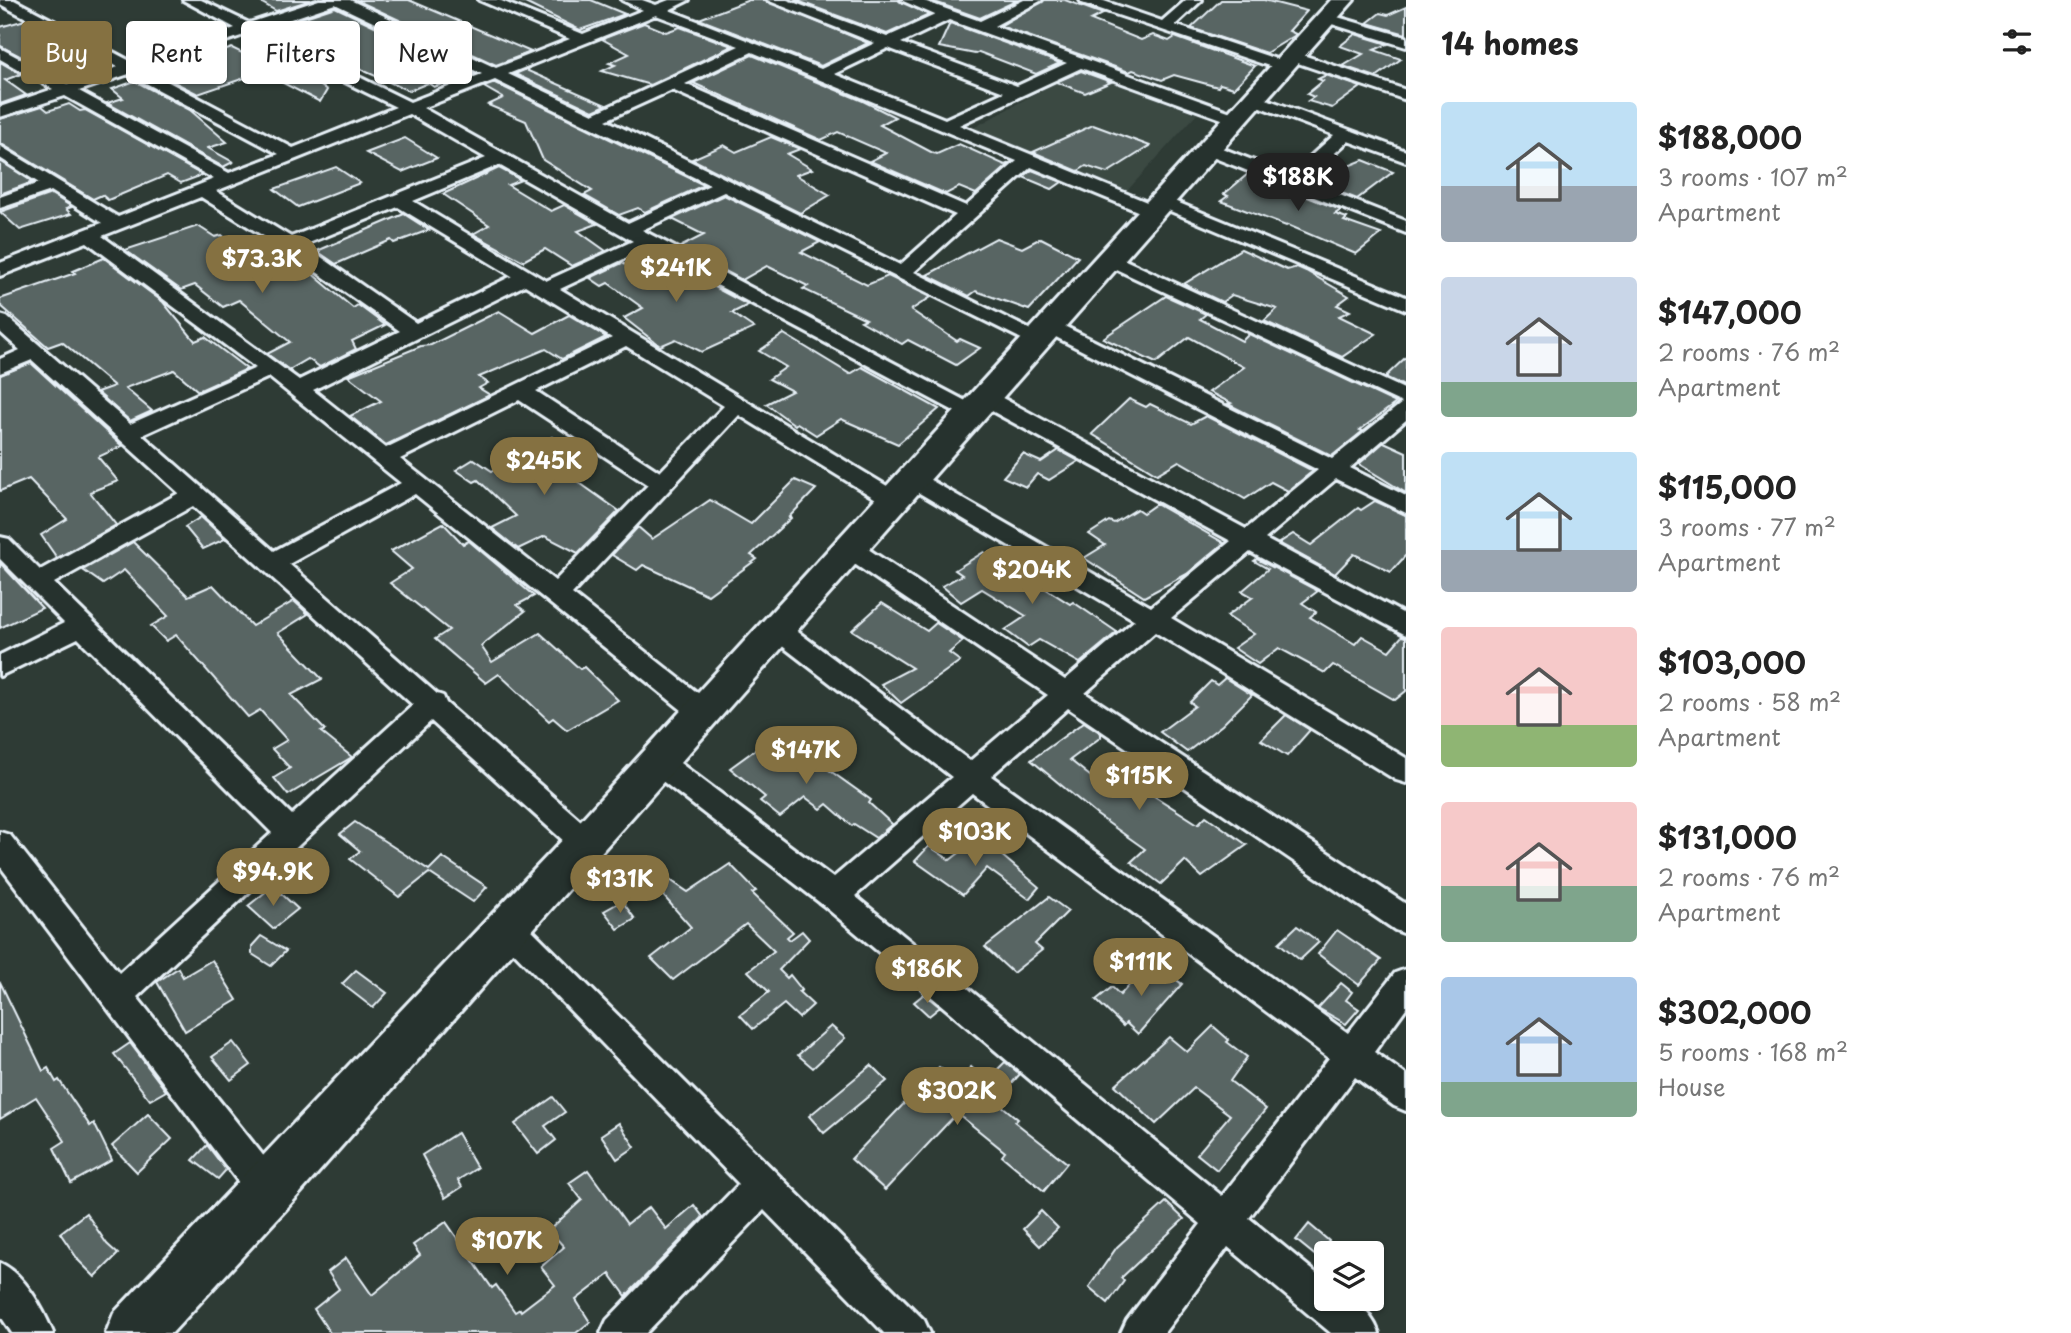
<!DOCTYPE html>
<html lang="en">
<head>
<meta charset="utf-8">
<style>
  :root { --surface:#fff; --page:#f6f6f6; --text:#222; --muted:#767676; --accent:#857141 }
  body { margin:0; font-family:"Playpen Sans",sans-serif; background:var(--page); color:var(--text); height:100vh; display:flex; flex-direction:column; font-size:26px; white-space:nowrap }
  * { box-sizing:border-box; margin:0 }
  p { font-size:23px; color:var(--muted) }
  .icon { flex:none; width:38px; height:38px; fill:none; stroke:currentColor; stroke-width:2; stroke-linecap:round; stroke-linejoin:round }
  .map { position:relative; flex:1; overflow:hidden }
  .panel { display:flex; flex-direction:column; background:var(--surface); width:665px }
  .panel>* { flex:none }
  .top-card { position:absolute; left:21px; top:21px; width:665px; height:63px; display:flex; gap:14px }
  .fabs { position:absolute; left:1314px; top:1241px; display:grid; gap:14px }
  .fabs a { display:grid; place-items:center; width:70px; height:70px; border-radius:7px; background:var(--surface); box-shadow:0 2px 5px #0004; font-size:35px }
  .price { position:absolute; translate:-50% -60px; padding:0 16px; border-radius:24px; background:var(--accent); color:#fff; font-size:23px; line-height:46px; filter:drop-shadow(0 2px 4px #0008) }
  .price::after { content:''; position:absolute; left:50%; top:42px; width:21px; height:16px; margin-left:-10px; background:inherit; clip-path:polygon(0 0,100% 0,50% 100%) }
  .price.on { background:#222; color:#fff }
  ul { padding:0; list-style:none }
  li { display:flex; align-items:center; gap:21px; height:175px; padding:0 35px }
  li span { display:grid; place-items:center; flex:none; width:196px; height:140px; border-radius:7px; color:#555 }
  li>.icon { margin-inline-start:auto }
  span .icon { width:84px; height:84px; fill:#fffc; stroke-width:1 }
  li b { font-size:30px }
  h2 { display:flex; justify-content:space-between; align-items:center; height:84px; padding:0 35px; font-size:30px }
  .chip { padding:0 24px; border-radius:7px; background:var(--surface); box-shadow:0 2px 5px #0004; font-size:24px; line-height:63px }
  .chip.on { background:var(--accent); color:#fff }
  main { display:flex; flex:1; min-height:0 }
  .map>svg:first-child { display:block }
</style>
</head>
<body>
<main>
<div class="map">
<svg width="1406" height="1333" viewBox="0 0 1406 1333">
  <rect width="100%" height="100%" fill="#2e3b35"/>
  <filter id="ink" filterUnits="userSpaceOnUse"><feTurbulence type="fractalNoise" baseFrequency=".0143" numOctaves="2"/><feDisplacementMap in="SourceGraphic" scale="14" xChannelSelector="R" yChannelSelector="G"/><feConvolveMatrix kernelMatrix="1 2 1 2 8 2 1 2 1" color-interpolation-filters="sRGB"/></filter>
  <g filter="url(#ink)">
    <!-- built -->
    <path fill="#3b4843" d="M1079,69L1197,114L1125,193L970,130Z"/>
    <!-- building -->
    <g fill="#596563" stroke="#e8f1f8" stroke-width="2">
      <path d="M257,0H311L276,11Z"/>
      <path d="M356,0H409L531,52L496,65Z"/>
      <path d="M519,0H591L625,14L580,30Z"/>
      <path d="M749,0H765L868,43L821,66L699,19Z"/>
      <path d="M795,0H899L929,15L887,34Z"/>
      <path d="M929,0H1018L980,18Z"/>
      <path d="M1044,0H1065L1103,14L1091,20L1141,40L1153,35L1169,41L1175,37L1255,66L1234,88L1220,84L1218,87L1174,75L1162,80L1133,70L1129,72L1000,26Z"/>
      <path d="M1221,0H1264L1307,11L1289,31L1296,34L1294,36L1266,53L1191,28Z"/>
      <path d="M335,7L475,74L434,87L428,83L409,91L286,36L305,28L293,21Z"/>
      <path d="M1406,7V34L1367,23L1380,13L1388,15Z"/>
      <path d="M25,20L40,28L78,53L41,67L0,46V27Z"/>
      <path d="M644,23L666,32L680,27L732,46L650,85L602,71L615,65L609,63L629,54L602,39Z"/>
      <path d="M950,23L1060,63L1036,74L979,52L975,54L939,47Z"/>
      <path d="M1355,34L1388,44L1374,50L1401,59L1376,77L1343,66L1363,54L1340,46Z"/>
      <path d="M260,46L327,90L320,102L262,72L198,94L160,75L195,65L192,62L232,48L242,53Z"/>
      <path d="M752,55L863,101L895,117L880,125L933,153L937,154L959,144L1005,165L1012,162L976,194L959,187L946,194L870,161L886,153L838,132L821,140L693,83Z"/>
      <path d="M0,62L21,74L5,80L26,95L0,104Z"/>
      <path d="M529,68L528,71L606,105L593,111L515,74Z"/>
      <path d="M1081,71L1111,82L1085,93L1056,82Z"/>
      <path d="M1326,75L1361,87L1332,108L1308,101L1314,97L1307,94L1323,81L1318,79Z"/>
      <path d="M135,81L190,110L227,142L208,148L233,162L223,167L107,103L123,98L112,89Z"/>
      <path d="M495,83L704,185L645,212L638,208L619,215L584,195L592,191L543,160L526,121L488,105L503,98L484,87Z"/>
      <path d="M69,104L80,111L85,110L202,175L181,183L167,175L108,200L102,195L93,199L0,143V119L42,106L48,111Z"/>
      <path d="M1093,125L1150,146L1107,173L1086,166L1078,171L1033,152Z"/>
      <path d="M771,137L800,149L787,154L812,169L796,175L830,195L800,213L692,159L724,145L736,152Z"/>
      <path d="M405,138L437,158L402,172L366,153Z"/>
      <path d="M1363,160L1393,172L1357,199L1311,181Z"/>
      <path d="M0,161L33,182L0,194Z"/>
      <path d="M336,167L360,183L298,207L274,189Z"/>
      <path d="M499,168L521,180L508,185L551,211L564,205L597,224L578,231L606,251L572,266L545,249L523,261L473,234L489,225L443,194Z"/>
      <path d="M1032,170L1062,182L1052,189L1023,177Z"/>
      <path d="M1248,174L1341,210L1335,214L1347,218L1344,221L1381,234L1356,254L1288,225L1286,226L1221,201L1228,196L1224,194Z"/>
      <path d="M51,194L72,207L66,209L71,214L20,230L0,212Z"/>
      <path d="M724,195L820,242L801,252L867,285L888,276L931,297L911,310L957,341L960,339L980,348L956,365L908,340L902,344L861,321L866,319L803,289L808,286L767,266L742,280L680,247L704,235L672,219Z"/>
      <path d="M404,214L429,230L394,243L391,240L336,264L317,251Z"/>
      <path d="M198,226L215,237L222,235L269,277L303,266L353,308L358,305L385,325L352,341L356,349L320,367L308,359L289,370L267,354L290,342L239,300L223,307L195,285L181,290L125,250Z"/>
      <path d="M996,238L1022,248L1041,238L1078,257L1029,310L976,291L969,296L927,275Z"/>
      <path d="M1241,249L1287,270L1297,267L1306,271L1349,296L1337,305L1350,311L1339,316L1376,334L1342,357L1264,321L1277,309L1232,295L1222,302L1184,284Z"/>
      <path d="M650,253L748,305L732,313L754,328L702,352L676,339L660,346L624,318L643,308L608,283L602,286L590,278L622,263L626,265Z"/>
      <path d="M104,258L163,302L195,341L205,337L247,369L198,391L174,370L125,388L152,411L130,421L97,392L114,386L62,342L48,347L0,305V299L75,273L73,271Z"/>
      <path d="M1166,296L1206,314L1200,319L1242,341L1249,334L1396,403L1360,430L1363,431L1332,456L1228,404L1231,403L1209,392L1244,367L1189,337L1156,363L1103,338Z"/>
      <path d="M499,311L535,333L569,315L606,337L562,359L546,349L479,377L488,383L479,388L490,395L386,445L350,416L381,401L348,376L421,346L431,345Z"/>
      <path d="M784,334L850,374L862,367L939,409L898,444L841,419L816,435L797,423L795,425L766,404L792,391L769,379L786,367L759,351Z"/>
      <path d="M1406,357V387L1385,377Z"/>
      <path d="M31,363L122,446L98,457L118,481L90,492L116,525L57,558L41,535L67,519L29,479L0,491V375Z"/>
      <path d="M1129,399L1146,407L1150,404L1191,424L1206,416L1313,471L1288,491L1271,482L1245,499L1179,461L1157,474L1092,434Z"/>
      <path d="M552,437L590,463L567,474L619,511L578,553L545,536L518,549L492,528L516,516L478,480L474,482L456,470L474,459L492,471Z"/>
      <path d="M1384,442L1406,452V493L1359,464Z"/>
      <path d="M1059,450L1079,461L1049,480L1037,474L1026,487L1003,477L1023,454L1041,462Z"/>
      <path d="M795,480L816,489L789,517L791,518L751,555L757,559L708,595L643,565L637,570L612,555L638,527L652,539L710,500L751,524Z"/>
      <path d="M1375,501L1406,515V555L1391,572L1354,554L1335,574L1279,543L1293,534L1311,545L1358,508L1361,510Z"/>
      <path d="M1156,504L1224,543L1187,574L1144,597L1084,558L1105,545L1089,534L1109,521L1114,523L1137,509L1143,513Z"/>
      <path d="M201,517L225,539L203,549L185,527Z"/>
      <path d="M443,523L463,544L469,541L534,596L517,605L525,611L481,646L492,662L540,633L580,669L584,667L618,700L567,730L553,718L549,721L499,674L486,683L435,639L449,630L390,583L412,569L391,551Z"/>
      <path d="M133,542L188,596L213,585L252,626L294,601L308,614L278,633L322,679L291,695L325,730L321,732L352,757L288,795L274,778L290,768L272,749L287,740L260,710L248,717L176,635L166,641L151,626L168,616L124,570L103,584L83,570Z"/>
      <path d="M984,552L1001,563L1014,552L1034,564L1023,574L1070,604L1073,602L1117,632L1080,663L1039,640L1028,647L1005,630L1026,616L982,589L961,602L942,586L962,575L955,570Z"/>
      <path d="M1257,559L1318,591L1302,603L1316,612L1310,617L1355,644L1362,636L1389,651L1402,636L1406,637V691L1395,700L1333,665L1325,673L1279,648L1258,664L1234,648L1254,634L1227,616L1253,597L1242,591L1268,569L1254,561Z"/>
      <path d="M0,563L42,608L0,628Z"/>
      <path d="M882,603L927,631L936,623L963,641L949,653L960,661L901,703L881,684L912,668L852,630Z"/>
      <path d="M1225,678L1252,695L1222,725L1187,752L1160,732L1195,706L1190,702L1211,681L1217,685Z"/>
      <path d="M1286,715L1310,730L1287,756L1261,740Z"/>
      <path d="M1084,722L1101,733V737L1070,760L1105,788L1130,763L1153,778L1142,788L1198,824L1206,816L1247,845L1202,877L1185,861L1161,884L1131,862L1145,849L1097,815L1031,760Z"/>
      <path d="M774,736L803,758L808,755L871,800L869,803L892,824L876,838L854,824L852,826L827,804L821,809L805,797L780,817L760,801L765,797L730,768Z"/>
      <path d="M355,822L429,870L442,857L487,887L473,902L429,873L399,897L350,859L360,851L340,834Z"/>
      <path d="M980,837L1039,887L1029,899L987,868L963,895L915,861L929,846L950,860Z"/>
      <path d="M642,861L688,892L730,864L756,891L752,893L793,932L787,937L790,940L802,931L809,939L779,970L787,978L790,975L802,990L799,992L813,1005L799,1018L784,1004L753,1029L740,1015L769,992L748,971L774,951L746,924L673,980L651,958L691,927L637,866Z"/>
      <path d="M273,886L298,909L273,929L248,906Z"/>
      <path d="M1049,897L1068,911L1035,944L1042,950L1013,973L985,947Z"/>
      <path d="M622,901L635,919L618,929L604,911Z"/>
      <path d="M1297,926L1319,942L1300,960L1279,943Z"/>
      <path d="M1337,930L1381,960L1359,985L1318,954Z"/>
      <path d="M261,936L286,951L271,966L252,954V946Z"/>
      <path d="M212,960L237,1000L185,1031L157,982L178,968L183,977Z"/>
      <path d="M1151,961L1182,984L1138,1034L1126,1023L1123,1026L1096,1000L1112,987L1120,995Z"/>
      <path d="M356,970L387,993L373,1008L342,984Z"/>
      <path d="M0,982L43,1071L48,1068L56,1082L59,1080L90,1126L94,1123L112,1160L71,1183L54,1148L65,1141L36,1097L0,1119Z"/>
      <path d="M1341,983L1352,992L1346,1000L1359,1009L1346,1024L1318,1008Z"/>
      <path d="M924,994L940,1007L929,1016L914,1002Z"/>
      <path d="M831,1026L845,1038L813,1068L798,1055Z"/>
      <path d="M1213,1026L1229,1040L1227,1042L1247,1057L1230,1081L1266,1109L1217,1170L1197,1154L1230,1115L1194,1088L1156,1124L1115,1085L1169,1037L1187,1052Z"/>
      <path d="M233,1042L251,1065L231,1080L212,1057Z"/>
      <path d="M130,1043L166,1091L150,1100L114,1054Z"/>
      <path d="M1005,1062L1020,1074L996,1101L1018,1119L1015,1122L1067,1163L1044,1191L1002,1156L1005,1152L957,1113L885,1190L851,1159L939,1067L957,1081L971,1067L986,1081Z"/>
      <path d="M871,1065L887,1081L824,1133L809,1116Z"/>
      <path d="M553,1097L565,1112L545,1126L556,1140L538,1154L515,1124Z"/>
      <path d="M148,1114L172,1139L137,1172L112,1146Z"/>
      <path d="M619,1123L635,1147L617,1159L601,1135Z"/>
      <path d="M457,1133L477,1168L458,1180L462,1187L445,1198L422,1155Z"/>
      <path d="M207,1145L226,1170L218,1179L193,1160Z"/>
      <path d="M588,1170L627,1224L649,1207L666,1229L694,1205L703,1217L626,1296L610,1274L576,1300L590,1322L576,1333H330L314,1309L339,1289L328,1272L346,1258L372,1295L420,1255L413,1245L446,1222L492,1288L496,1285L515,1312L520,1309L521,1311L555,1285L541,1267L564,1247L549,1230L582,1200L569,1183Z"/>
      <path d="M1166,1202L1184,1219L1121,1278L1124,1281L1108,1303L1089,1287L1117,1247Z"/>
      <path d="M1041,1211L1058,1228L1040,1246L1023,1229Z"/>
      <path d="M86,1213L107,1244L118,1254L95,1277L79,1261L60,1233Z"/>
      <path d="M1309,1224L1329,1241L1317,1257L1296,1240Z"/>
    </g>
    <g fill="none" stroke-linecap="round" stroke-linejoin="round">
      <defs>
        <g id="street">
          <path d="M0,0H14L132,62L235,28L183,0H201L249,23L319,0H350L496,68L570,39L479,0H499L583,34L643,10L622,0H642L656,5L669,0H689L669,10L821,69L875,43L767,0H787L887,37L935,15L901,0H921L980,21L1024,0H1042L994,26L1242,116L1244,119L1242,122H1230L1081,68L959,125L1159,207L1162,211L1159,215H1147L1031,167L914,272L1043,336L1046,340L1043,344L1036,346L724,192L642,230L979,408L982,413L979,418L971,420L647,248L560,289L902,495L906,500L902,505L894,508L886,505L739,415L572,594L713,705L717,712L713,719L703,722L693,719L415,494L289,564L437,694L443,696L446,703L596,834L601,843L596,852L586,855L576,852L431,721L137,997L281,1178L286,1191L281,1204L268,1209L255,1204L0,866V832L10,835L119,973L272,833L78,638L0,676V655L64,623L0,559V537L9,539L40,570L179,493L32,360L0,373V359L20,350L0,332V315L7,317L130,424L256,368L87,242L0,276V263L102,223L51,191L0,208V197L39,183L0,158V146L118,217L214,179L65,96L0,117V107L53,89L0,59V48L67,84L118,67L0,4ZM335,4L482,74L410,102L261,29ZM656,15L739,46L593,114L508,74ZM949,20L1067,63L1017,86L901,43ZM247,34L396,107L293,148L144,69ZM888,48L1004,92L945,119L834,74ZM752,52L1017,161L966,206L685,84ZM129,74L279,154L229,173L79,91ZM495,80L710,185L628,223L423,108ZM672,90L956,215L900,265L606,120ZM409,114L486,158L291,237L216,191ZM499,165L633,241L546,281L413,201ZM201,197L283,248L400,331L299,380L102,236ZM398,207L512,276L416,323L304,245ZM525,285L612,338L386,448L313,390ZM626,346L724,406L660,472L536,391ZM269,377L401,483L274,551L142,435ZM519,400L648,485L555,581L400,459ZM193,506L413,705L292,815L54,583Z"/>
          <path d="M1080,0H1101L1162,21L1186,0H1202L1175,25L1288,63L1291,66L1283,71L1278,69L1082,3Z"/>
          <path d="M1327,14L1406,37V47L1322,21L1320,18L1322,15Z"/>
          <path d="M1291,51L1406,90V100L1286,59L1283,56Z"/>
          <path d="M1253,94L1406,151V162L1348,141L1304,181L1406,221V233L1202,153L1200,149L1202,145H1214L1290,175L1334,135L1247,102L1245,99Z"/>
          <path d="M1162,196L1406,297V310L1156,205L1153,201Z"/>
          <path d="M1110,253L1406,390V420L1350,468L1406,496V513L1336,479L1265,539L1406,615V635L1250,552L1171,618L1406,758V783L1396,780L1155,632L1085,693L1406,904V934L1395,930L1068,708L991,776L1348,1033L1395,973L1406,969V1008L1374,1052L1406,1075V1111L1394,1106L1355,1077L1249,1218L1326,1281V1298C1353,1298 1369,1308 1379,1333H1331L1228,1247L1164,1333H1121L1127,1320L1201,1224L823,905L648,770L644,762L648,754L658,751L668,754L833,878L952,777L768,635L764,629L768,623L777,620L786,623L970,761L1048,695L841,555L838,549L841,543L850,541L859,543L1065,680L1135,620L904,484L901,479L904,474L912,472L920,474L1151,607L1231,541L977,403L974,398L977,393H993L1246,529L1318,470L1042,330L1039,326L1042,322H1056L1332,459L1402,403L1103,263L1101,259L1103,255ZM972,793L1329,1058L1222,1196L855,896Z"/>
          <path d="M509,914L520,918L924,1320L930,1333H884L764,1210L646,1333H601L607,1320L739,1184L498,936L494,927L498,918Z"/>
          <path d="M0,1263C24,1273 43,1309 53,1333H12L0,1315Z"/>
        </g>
        <path id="secondary" d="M1331,0H1354L286,1209L172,1333H106L114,1313L571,831Z"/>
      </defs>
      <!-- street casing -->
      <use href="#street" stroke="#e8f1f8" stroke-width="6"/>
      <!-- secondary casing -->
      <use href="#secondary" stroke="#e8f1f8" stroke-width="6"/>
      <!-- street -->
      <use href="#street" fill="#26332d" fill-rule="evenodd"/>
      <!-- secondary -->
      <use href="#secondary" fill="#26332d" fill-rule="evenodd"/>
    </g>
  </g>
</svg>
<div class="fabs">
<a><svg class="icon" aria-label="layers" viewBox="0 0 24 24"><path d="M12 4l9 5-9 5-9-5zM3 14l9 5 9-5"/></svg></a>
</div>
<b class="price on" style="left:1298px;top:213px">$188K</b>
<b class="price" style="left:262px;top:295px">$73.3K</b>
<b class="price" style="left:676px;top:304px">$241K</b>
<b class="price" style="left:544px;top:497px">$245K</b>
<b class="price" style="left:1032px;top:606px">$204K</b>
<b class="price" style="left:806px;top:786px">$147K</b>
<b class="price" style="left:1139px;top:812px">$115K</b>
<b class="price" style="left:975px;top:868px">$103K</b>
<b class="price" style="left:273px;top:908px">$94.9K</b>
<b class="price" style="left:620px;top:915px">$131K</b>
<b class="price" style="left:1141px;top:998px">$111K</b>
<b class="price" style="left:927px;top:1005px">$186K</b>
<b class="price" style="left:957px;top:1127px">$302K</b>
<b class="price" style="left:507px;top:1277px">$107K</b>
<div class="top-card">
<a class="chip on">Buy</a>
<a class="chip">Rent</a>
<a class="chip">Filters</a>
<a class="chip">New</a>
</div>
</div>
<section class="panel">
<h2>14 homes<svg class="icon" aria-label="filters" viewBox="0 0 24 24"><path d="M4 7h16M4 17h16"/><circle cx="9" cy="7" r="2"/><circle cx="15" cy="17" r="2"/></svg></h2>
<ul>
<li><span style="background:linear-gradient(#bfe0f5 60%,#9aa5b1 0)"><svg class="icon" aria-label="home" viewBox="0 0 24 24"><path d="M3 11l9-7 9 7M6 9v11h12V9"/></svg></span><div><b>$188,000</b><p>3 rooms · 107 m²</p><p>Apartment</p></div></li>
<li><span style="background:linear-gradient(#c9d6e8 75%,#7fa58c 0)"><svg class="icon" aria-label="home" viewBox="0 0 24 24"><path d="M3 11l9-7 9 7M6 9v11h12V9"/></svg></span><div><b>$147,000</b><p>2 rooms · 76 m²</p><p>Apartment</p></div></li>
<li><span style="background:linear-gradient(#bfe0f5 70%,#9aa5b1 0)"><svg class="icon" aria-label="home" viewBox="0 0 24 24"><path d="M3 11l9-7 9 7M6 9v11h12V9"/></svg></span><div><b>$115,000</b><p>3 rooms · 77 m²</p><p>Apartment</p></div></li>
<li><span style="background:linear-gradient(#f6c9c9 70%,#8fb573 0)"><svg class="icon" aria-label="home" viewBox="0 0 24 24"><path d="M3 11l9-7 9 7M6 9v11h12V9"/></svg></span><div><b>$103,000</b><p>2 rooms · 58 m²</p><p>Apartment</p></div></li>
<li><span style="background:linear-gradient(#f6c9c9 60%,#7fa58c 0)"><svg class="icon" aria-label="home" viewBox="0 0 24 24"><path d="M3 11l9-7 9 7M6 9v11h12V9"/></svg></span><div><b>$131,000</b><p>2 rooms · 76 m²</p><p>Apartment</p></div></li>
<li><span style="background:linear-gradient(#a9c7e8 75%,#7fa58c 0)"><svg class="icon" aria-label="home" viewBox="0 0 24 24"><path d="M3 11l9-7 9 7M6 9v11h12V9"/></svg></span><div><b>$302,000</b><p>5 rooms · 168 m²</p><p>House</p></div></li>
</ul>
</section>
</main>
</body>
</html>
